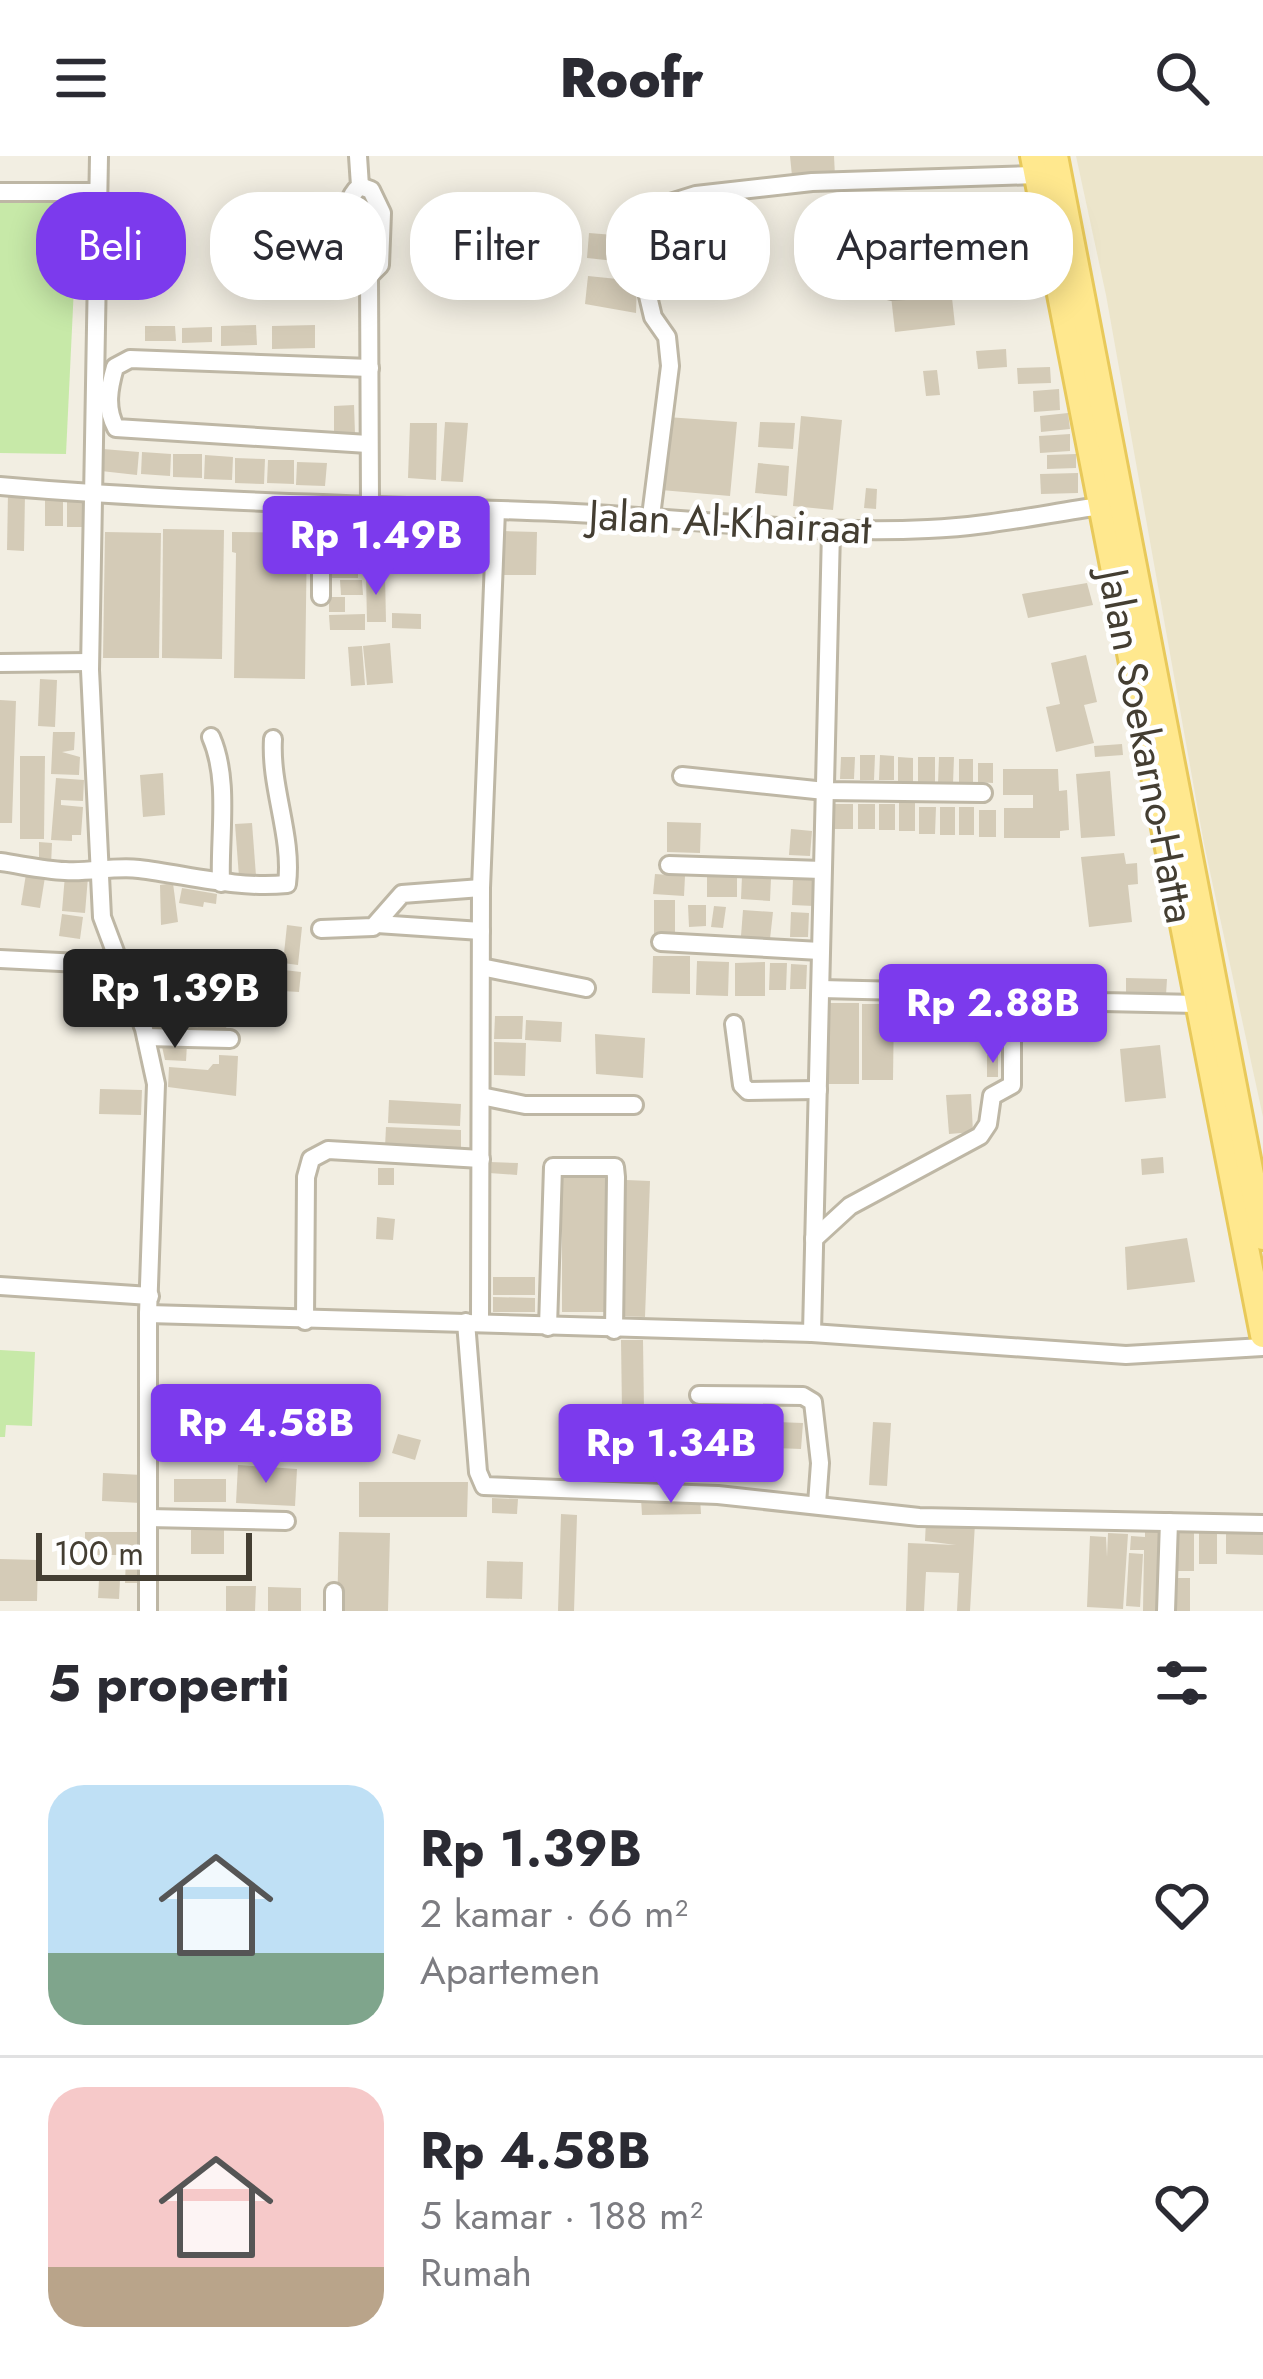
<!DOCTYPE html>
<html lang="id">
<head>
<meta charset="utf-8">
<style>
  :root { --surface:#fff; --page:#f2f2f3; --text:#2b2b33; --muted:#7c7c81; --line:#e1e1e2; --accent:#7c3aed }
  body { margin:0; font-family:Jost,sans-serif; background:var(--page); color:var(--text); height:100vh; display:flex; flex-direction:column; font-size:45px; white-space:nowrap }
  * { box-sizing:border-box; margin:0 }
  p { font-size:39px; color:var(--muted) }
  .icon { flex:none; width:66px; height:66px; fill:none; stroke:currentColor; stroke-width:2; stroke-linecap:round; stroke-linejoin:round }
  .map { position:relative; height:1455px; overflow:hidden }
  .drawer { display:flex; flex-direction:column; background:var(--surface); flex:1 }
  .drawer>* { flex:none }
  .hud { position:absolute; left:36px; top:36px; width:1191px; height:108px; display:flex; gap:24px }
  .scale { position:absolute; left:36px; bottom:30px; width:216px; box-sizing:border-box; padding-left:12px; border:6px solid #443e32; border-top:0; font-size:33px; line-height:42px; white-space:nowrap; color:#443e32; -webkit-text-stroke:9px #fff; paint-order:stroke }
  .price { position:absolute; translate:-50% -102px; padding:0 27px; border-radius:12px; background:var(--accent); color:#fff; font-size:39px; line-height:78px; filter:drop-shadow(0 3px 6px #0008) }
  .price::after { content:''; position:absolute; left:50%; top:72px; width:36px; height:27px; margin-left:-18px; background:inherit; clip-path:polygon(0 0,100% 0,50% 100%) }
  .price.current { background:#222; color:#fff }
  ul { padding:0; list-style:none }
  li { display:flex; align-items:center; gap:36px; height:300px; padding:0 48px }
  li+li { border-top:3px solid var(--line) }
  li span { display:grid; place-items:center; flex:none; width:336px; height:240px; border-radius:36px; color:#555 }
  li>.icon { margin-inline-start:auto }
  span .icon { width:144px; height:144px; fill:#fffc; stroke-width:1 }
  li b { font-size:51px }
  h2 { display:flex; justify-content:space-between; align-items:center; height:144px; padding:0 48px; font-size:51px }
  .chip { padding:0 42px; border-radius:48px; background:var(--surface); box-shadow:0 6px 30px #0003; font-size:42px; line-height:108px }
  .chip.current { background:var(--accent); color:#fff }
  header { display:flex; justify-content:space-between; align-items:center; height:156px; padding:0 48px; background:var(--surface); font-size:54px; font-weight:800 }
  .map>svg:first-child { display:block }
</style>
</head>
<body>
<header><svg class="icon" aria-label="menu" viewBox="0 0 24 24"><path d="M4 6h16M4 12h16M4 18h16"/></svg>Roofr<svg class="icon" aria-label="search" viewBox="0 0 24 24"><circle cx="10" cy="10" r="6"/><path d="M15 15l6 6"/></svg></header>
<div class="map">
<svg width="1263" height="1455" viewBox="0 0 1263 1455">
  <rect width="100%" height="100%" fill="#f2eee2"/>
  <!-- education -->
  <path fill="#ece5cb" d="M1076,0H1263V961L1204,688L1106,139Z"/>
  <!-- green -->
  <g fill="#c7e9a8">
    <path d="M0,46L78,47L66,298L0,297Z"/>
    <path d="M0,1194L35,1196L32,1270L6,1269L5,1281H0Z"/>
  </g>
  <!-- building -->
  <g fill="#d4cbb7">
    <path d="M790,0H834L835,20H792Z"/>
    <path d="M829,51L838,98L816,102L808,55Z"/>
    <path d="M1001,62L1008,88L972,96L966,71Z"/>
    <path d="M589,77L626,80L624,106L587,102Z"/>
    <path d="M881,85L886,123L848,128L843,90Z"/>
    <path d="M588,120L637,125L636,157L585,148Z"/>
    <path d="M951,133L955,169L895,176L891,140Z"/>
    <path d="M256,169L257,189L221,190V170Z"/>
    <path d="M315,169V192L272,193V170Z"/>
    <path d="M145,170H175L176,185H145Z"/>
    <path d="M212,171V186L182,187V172Z"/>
    <path d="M1006,193L1007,211L978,213L976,195Z"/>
    <path d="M1050,211L1051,227L1018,228L1017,212Z"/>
    <path d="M937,214L940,239L926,240L923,215Z"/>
    <path d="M1059,233L1060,254L1034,256L1033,235Z"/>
    <path d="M354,249L355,278H334V250Z"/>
    <path d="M1068,257L1070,273L1041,276L1040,260Z"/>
    <path d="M801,260L842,264L833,354L793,350Z"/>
    <path d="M667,261L737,266L730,340L661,334Z"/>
    <path d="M445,266L468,267L463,326L441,325Z"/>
    <path d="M760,266L795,267L793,293L758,291Z"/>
    <path d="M410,267H437L436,324L408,322Z"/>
    <path d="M1070,278V295L1040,297L1039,280Z"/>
    <path d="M103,293L139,296L137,319L101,315Z"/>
    <path d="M142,296L171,298L170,320L141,318Z"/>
    <path d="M173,298H202V322L173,321Z"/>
    <path d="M1076,298V312L1047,313V299Z"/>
    <path d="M205,299L233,301L232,324L204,323Z"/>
    <path d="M235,302L265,303L264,328L235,327Z"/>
    <path d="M268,304H294V328L267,327Z"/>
    <path d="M297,306L327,307L325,330L296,329Z"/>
    <path d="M758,307L789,310L787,340L755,337Z"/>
    <path d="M1078,317V337L1041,338L1040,318Z"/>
    <path d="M866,332L877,333L876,353L864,352Z"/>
    <rect x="45" y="336" width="18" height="34"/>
    <path d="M8,337L25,338L24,395L7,394Z"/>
    <path d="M84,341V371H67V342Z"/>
    <path d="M357,367V381L329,382L328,368Z"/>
    <path d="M163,373L224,374L222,503L162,502Z"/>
    <path d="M502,375L537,376L536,419H501Z"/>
    <path d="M105,376L161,377L159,502H103Z"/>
    <path d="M232,376L307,377L305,523L234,522L236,397L232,396Z"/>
    <path d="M358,384V422H331L330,385Z"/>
    <path d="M366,418H385L386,466H367Z"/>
    <path d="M340,424H362L363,439H341Z"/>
    <path d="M1087,427L1093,449L1028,462L1022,438Z"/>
    <rect x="329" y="441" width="16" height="15"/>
    <path d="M392,457L421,458V473L392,472Z"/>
    <path d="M365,458V474H330L329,459Z"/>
    <path d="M390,487L393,527L367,529L363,490Z"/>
    <path d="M362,490L365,529L351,530L348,491Z"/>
    <path d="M1086,499L1097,546L1084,549L1094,587L1056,596L1046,551L1060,548L1051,507Z"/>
    <path d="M40,523L57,524L55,571L38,570Z"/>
    <path d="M0,544L16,545L12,667H0Z"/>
    <path d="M53,576H75L74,594L62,596L80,601L79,619L51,618Z"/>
    <path d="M1122,588L1123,599L1095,601L1094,590Z"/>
    <path d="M860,599H875L874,624H860Z"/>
    <path d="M880,599L894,600V624H879Z"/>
    <path d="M20,600H45L44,683H20Z"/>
    <path d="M841,601H855L854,623H840Z"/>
    <path d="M898,601L913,602V626H898Z"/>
    <rect x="918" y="601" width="17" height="25"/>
    <path d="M939,601H954L953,628H938Z"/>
    <rect x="959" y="603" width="14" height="25"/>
    <path d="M978,607H993V627L978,626Z"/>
    <path d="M1003,613H1058L1059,635L1067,634L1069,674L1060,675V682H1004V652H1033V639H1003Z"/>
    <path d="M1110,615L1115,680L1081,682L1076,618Z"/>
    <path d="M163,617L165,659L143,661L140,619Z"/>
    <path d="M56,622L84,624L83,645L61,644V649L83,651L81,679H72V685L51,684Z"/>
    <rect x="899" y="646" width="16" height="29"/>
    <rect x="834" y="648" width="19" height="25"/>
    <rect x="858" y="648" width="17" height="25"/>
    <rect x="879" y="648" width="16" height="26"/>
    <path d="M919,651H936L935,678H919Z"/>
    <rect x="940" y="651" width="15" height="28"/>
    <rect x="959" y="651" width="15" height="28"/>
    <rect x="979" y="654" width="17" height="27"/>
    <path d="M667,666L701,667L700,697L667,696Z"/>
    <path d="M252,667L256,720L239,721L235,668Z"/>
    <path d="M791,673L812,675L810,700L789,699Z"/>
    <path d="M39,686L52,687L51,709H39Z"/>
    <path d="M1124,697L1126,708L1137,707L1138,728L1128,729L1132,766L1089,771L1081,701Z"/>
    <path d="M26,718L45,721L40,752L21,749Z"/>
    <path d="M655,718L685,720L684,740L653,738Z"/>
    <path d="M65,719L88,721L85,757L62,755Z"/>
    <rect x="707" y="720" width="30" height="21"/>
    <path d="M742,720L771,722L770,745L741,743Z"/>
    <path d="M793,723L815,724L814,750L792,749Z"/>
    <path d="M173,727L178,766L161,769L160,729Z"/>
    <path d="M182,732L217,738L216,748L204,746L203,751L179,747Z"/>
    <rect x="654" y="744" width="21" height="34"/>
    <path d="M688,749H706V770L689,771Z"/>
    <path d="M714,750L726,751L723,772L711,771Z"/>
    <path d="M743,754L773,756L770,783L741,780Z"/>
    <path d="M791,756L809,757L808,781H790Z"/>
    <path d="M62,758L83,761L80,783L59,780Z"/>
    <path d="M287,769L302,771L298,809L283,807Z"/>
    <path d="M653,800H690V838L652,837Z"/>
    <path d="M697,805L729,806L728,840L696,839Z"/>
    <path d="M765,806V840H735V807Z"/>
    <path d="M770,807H787L786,834H769Z"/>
    <path d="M791,808L807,809L806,833H790Z"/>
    <path d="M284,814L301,816L299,836L282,835Z"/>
    <path d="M1126,822L1167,823L1166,839L1126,837Z"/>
    <path d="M200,835L228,836L226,876L198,875Z"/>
    <path d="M829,847H859V928H828Z"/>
    <path d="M862,848H894L893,924H862Z"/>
    <path d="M495,860H523L522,883H494Z"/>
    <path d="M526,864L562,866L561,886L525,884Z"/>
    <path d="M595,878L645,882L643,922L596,918Z"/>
    <path d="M161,886L187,888L186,905L165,904Z"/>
    <path d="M494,886L526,887L525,920L494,919Z"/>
    <path d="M1160,889L1166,942L1125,946L1120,893Z"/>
    <path d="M219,899L238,900L236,940L168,931L169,911L208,914L213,908H219Z"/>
    <rect x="987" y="899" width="11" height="22"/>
    <path d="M100,933L142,934L141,959L99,958Z"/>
    <path d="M971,938L973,976L949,978L946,939Z"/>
    <path d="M389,944L461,948L460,970L388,967Z"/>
    <path d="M386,971L461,974V993L385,991Z"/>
    <path d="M1163,1001L1164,1017L1142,1019L1141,1003Z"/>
    <path d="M490,1006L518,1007L517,1019L489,1017Z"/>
    <rect x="378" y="1012" width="16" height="17"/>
    <rect x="562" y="1017" width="46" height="139"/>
    <path d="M626,1024L650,1025L645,1161L621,1160Z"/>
    <path d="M377,1061L395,1063L393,1084L376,1083Z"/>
    <path d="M1187,1082L1195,1126L1127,1134L1125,1091Z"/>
    <rect x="493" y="1121" width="42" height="18"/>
    <path d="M493,1141L535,1142V1156H493Z"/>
    <path d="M621,1184H643L644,1255H622Z"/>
    <path d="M724,1264L803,1267L801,1293L723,1290Z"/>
    <path d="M873,1266L891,1267L887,1330L869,1329Z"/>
    <path d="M398,1278L421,1284L415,1304L392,1297Z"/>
    <path d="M238,1309L297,1313L295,1350L236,1347Z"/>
    <path d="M563,1311L584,1313L583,1327L562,1325Z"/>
    <path d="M103,1317L142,1319L141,1347L102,1345Z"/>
    <rect x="174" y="1323" width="52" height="23"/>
    <path d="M359,1326H468L467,1361H359Z"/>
    <path d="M700,1341L701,1358L642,1359L641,1343Z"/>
    <path d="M492,1342L518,1343L517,1358L492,1357Z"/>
    <path d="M561,1358L577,1359L574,1455H558Z"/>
    <path d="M926,1364L975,1367L970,1455H957L959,1417L926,1416L924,1455H906L908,1387L956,1389L925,1385Z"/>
    <path d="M1172,1370L1194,1371V1415H1171Z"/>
    <path d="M1226,1372H1263V1399L1226,1398Z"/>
    <path d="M1145,1373H1163L1161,1455H1143L1144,1394H1130L1131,1380L1145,1381Z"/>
    <rect x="191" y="1374" width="33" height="24"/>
    <rect x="1199" y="1375" width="18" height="33"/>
    <rect x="85" y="1376" width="53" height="23"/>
    <path d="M339,1376L390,1377L388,1455H337Z"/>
    <path d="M1108,1377L1128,1378L1123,1453L1087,1451L1090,1380L1106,1381L1107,1401Z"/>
    <path d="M1129,1397L1143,1398L1140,1451L1126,1450Z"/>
    <path d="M126,1401H141L140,1427H125Z"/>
    <path d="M0,1403L38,1404L37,1445H0Z"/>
    <path d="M487,1405L523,1406L522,1443L486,1442Z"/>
    <rect x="1171" y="1422" width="19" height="33"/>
    <path d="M99,1424H120L119,1443L98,1442Z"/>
    <path d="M226,1430H256L255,1455H226Z"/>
    <path d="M268,1431L301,1432V1455H268Z"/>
  </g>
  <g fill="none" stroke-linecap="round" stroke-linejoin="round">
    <defs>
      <g id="minor">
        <path d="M99,0L90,514L102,761L144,873L156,928L148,1158V1455"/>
        <path d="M358,0L360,30C336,50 342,106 369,120L370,349"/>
        <path d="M360,30L371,34L382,57L380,109L369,120"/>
        <path d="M0,36H98"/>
        <path d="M891,134L1058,122"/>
        <path d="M368,288L116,272C105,252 109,232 115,211L130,203L370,212"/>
        <path d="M0,330C184,346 370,349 555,356C680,361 803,379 928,373C986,371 1044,358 1100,350"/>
        <path d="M321,348V440"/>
        <path d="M651,360L670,210L667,181L653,161L643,119L646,62L651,53L696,39L812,26L1036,19"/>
        <path d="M0,507L90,506"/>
        <path d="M211,581C230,624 219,680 221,727"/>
        <path d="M682,620L825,635L983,637"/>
        <path d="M0,706C22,709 43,714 65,715C89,717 113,710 139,713C188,719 236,733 287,728C293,680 270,632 273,583"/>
        <path d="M669,709L822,714"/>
        <path d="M377,768L481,775"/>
        <path d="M321,773L373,771L402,738L481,732"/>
        <path d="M661,786L820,795"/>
        <path d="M0,803L120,809"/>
        <path d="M481,811L586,832"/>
        <path d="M821,833L1031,838L1102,846L1198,848"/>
        <path d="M734,868L742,929L748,935L818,934"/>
        <path d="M146,881L230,883"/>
        <path d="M481,940L525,949H634"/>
        <path d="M814,1083L850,1050L980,980L988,968L992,940L1012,929V865L1031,838"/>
        <path d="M0,1130L150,1140"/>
        <path d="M148,1158L812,1177L1126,1199L1263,1191"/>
        <path d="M305,1165L306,1021L311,1003L328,994L481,1003"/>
        <path d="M480,1165L481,732L496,354"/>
        <path d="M466,1166L478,1316L484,1330L718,1339L919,1361L1263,1368"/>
        <path d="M548,1171L553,1011H615L616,1021L614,1174"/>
        <path d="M812,1177L831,375"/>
        <path d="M699,1239L803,1240L813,1246L820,1307L817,1348"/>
        <path d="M148,1362L286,1365"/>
        <path d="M334,1455V1436"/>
        <path d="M1166,1455L1169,1366"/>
      </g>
      <g id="primary">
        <path d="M1033,0L1263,1179"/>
        <path d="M1055,0L1263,1081"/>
      </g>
    </defs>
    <!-- minor casing -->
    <use href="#minor" stroke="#beb7a5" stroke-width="22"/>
    <!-- primary casing -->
    <use href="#primary" stroke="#e8c95a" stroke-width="30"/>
    <!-- minor -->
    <use href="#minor" stroke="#fff" stroke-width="16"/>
    <!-- primary -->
    <use href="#primary" stroke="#ffe88e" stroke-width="24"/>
  </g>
  <g text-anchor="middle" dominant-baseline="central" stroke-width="9" stroke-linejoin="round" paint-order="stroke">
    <!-- street labels -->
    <g font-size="42" fill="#443e32" stroke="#fff">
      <text transform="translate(730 366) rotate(3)">Jalan Al-Khairaat</text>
      <text transform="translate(1147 590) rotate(79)">Jalan Soekarno-Hatta</text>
    </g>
  </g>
</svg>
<div class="scale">100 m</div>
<b class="price" style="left:376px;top:442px">Rp 1.49B</b>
<b class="price current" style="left:175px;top:895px">Rp 1.39B</b>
<b class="price" style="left:993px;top:910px">Rp 2.88B</b>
<b class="price" style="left:266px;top:1330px">Rp 4.58B</b>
<b class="price" style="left:671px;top:1350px">Rp 1.34B</b>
<div class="hud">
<a class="chip current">Beli</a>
<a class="chip">Sewa</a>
<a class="chip">Filter</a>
<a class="chip">Baru</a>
<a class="chip">Apartemen</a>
</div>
</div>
<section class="drawer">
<h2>5 properti<svg class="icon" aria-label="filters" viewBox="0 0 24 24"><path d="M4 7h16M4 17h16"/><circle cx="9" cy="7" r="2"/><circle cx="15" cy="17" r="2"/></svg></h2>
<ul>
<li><span style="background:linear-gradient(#bfe0f5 70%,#7fa58c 0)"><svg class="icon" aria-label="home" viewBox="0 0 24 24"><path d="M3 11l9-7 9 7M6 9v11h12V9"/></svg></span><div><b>Rp 1.39B</b><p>2 kamar · 66 m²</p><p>Apartemen</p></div><svg class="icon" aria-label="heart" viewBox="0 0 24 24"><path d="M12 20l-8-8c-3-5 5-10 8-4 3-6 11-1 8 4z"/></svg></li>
<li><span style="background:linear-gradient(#f6c9c9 75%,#b9a48a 0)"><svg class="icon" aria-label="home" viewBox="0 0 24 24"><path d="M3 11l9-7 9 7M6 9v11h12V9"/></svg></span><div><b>Rp 4.58B</b><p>5 kamar · 188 m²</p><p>Rumah</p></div><svg class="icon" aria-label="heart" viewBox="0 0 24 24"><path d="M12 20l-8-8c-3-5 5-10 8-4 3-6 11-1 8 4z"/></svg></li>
</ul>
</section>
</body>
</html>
